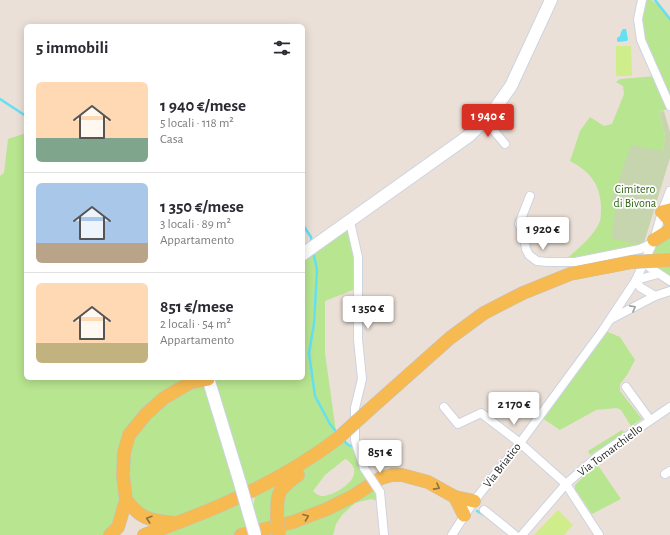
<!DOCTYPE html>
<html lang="it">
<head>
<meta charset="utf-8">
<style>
  :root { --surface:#fff; --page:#f2f2f3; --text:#2b2b33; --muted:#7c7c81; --line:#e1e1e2; --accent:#d93025 }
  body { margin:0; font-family:"Alegreya Sans",sans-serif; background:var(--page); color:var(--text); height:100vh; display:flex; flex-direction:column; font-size:15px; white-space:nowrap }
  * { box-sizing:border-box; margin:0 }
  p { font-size:13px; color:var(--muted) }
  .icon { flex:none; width:22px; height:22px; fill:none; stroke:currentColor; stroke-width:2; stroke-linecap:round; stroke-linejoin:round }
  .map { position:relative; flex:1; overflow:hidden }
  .sheet { position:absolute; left:24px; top:24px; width:281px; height:356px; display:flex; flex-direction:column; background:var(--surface); border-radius:6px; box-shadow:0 2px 10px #0003 }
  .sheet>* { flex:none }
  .price { position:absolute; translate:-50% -34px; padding:0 9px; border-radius:4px; background:#fff; color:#222; font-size:13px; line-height:26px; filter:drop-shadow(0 1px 2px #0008) }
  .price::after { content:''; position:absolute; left:50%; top:24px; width:12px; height:9px; margin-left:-6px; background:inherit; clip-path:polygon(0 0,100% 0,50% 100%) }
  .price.on { background:var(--accent); color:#fff }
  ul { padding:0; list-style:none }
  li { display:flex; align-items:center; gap:12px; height:100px; padding:0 12px }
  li+li { border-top:1px solid var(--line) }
  li span { display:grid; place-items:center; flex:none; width:112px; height:80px; border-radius:6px; color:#555 }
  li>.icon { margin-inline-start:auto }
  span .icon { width:48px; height:48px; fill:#fffc; stroke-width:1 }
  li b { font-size:17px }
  h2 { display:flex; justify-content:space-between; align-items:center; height:48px; padding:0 12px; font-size:17px }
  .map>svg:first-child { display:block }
</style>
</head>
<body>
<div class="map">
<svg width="670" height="535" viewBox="0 0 670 535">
  <rect width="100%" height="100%" fill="#ebe0d7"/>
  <!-- green -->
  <g fill="#b8e590" fill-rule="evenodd">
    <path d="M642,0H651L660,6L670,19V108L659,112L665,136L663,152L616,207L643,246L563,262C576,250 593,238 600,221C601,217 601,210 601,206C600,183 589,171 570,161L580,131L590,117L604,126L612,124L624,94L623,86L616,82L620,79L657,76L641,40Z"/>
    <path d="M26,133V378H303V250L350,222L358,288L325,301V353L337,439L347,444L360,455L381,502L371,499L355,503L342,515L336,524L333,535H144L176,524L152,520L127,500L110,535H0V176L4,173L8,139ZM345,459C348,460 350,462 352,465C363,479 333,497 321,496C317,495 315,493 313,491L325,475ZM241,483L257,488L250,520L235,499Z"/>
    <path d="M670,230V281L649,267L654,240Z"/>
    <path d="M603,330L620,337L635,360L627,375L620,384V391L642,419L631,426L621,410L617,408L596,410L560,430L539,416Z"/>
    <path d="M622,430L625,434L590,455L588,451Z"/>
    <path d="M597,464L621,499L592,514L575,489V485Z"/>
  </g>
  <!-- cemetery -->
  <path fill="#c6d5ad" d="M664,111L670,132V158L643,246L611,238L616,207L611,202L631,145L663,151L665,136L659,112Z"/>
  <!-- pitch -->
  <g fill="#d0ed8b">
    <path d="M616,46H631L632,76H616Z"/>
    <path d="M558,510L573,525L564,535H534Z"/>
  </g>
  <!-- water -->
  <path fill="#64e0f3" d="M623,29H626L628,39L627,41L618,42L617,41V38L620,36L621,32Z"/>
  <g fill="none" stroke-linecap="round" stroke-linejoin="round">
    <!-- stream -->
    <g stroke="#64e0f3" stroke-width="2.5">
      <path d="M655,0L670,19"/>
      <path d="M0,99L26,116"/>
      <path d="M303,225L311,237L312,244"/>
      <path d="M313,251L317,270L314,324L309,353L315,396L330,424L338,434"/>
      <path d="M343,439L347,444L355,448"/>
      <path d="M361,450L387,462"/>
      <path d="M477,511L484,515"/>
    </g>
    <defs>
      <g id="street">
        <path d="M642,0L638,19L641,40L670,106"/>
        <path d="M485,120L505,144"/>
        <path d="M530,196L519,224L524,235L526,249L529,255L537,261L547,262H575L640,249L653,243"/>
        <path d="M350,222L358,257V339L362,379L355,408V440L364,468"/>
        <path d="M649,257V267L670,281"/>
        <path d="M636,280L640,287L655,296"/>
        <path d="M636,280L658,274"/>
        <path d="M611,319L655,296L670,291"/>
        <path d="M626,387L650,420"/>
        <path d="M444,407L458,424L481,413L520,443L566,484L599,535"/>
        <path d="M665,474L670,471"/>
        <path d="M380,492L384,535"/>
        <path d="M484,510L515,535"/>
        <path d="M452,535L474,501L520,443L603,330L636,280L654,240L662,212L670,191"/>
        <path d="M522,535L566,484L598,456L670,407"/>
      </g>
      <g id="secondary">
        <path d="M303,254L470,135L492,113L511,86L551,0"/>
        <path d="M208,378L240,483"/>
      </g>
      <g id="primary">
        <path d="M670,210L662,212L670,221"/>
        <path d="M654,240L670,230"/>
        <path d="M369,410L450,338L484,313L523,293L570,274L632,262"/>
        <path d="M455,497L464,515"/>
        <path d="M126,500C142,520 150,520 174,523"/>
        <path d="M277,518C277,492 277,490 298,475"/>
        <path d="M110,535L118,527L126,500L123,475L124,453L129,435L146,414L164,398L191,382L208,379"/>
        <path d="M144,535C212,511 279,483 337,439"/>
        <path d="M241,535L293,522L327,509L353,496L381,478L392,475H402L428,482L455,497L474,501"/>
      </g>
    </defs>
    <!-- street casing -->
    <use href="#street" stroke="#ccd3e1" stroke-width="10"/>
    <!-- secondary casing -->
    <use href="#secondary" stroke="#ccd3e1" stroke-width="14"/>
    <!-- primary casing -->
    <use href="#primary" stroke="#c3c3c3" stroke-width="14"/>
    <!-- street -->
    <use href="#street" stroke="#fff" stroke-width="8"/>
    <!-- secondary -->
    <use href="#secondary" stroke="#fff" stroke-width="12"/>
    <!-- primary -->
    <use href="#primary" stroke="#f6ba51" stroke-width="13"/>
    <defs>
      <path id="street-bridge" d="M364,468L380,492"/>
      <path id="secondary-bridge" d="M240,483L255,535"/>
      <g id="primary-bridge">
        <path d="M632,262L670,260"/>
        <path d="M337,439L369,410"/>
        <path d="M277,518L279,535"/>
      </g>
    </defs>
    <!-- street-bridge casing -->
    <use href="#street-bridge" stroke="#ccd3e1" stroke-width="10" stroke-linecap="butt"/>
    <!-- secondary-bridge casing -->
    <use href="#secondary-bridge" stroke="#ccd3e1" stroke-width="14" stroke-linecap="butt"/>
    <!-- primary-bridge casing -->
    <use href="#primary-bridge" stroke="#c3c3c3" stroke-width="14" stroke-linecap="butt"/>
    <!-- street-bridge -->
    <use href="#street-bridge" stroke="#fff" stroke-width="8"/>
    <!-- secondary-bridge -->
    <use href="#secondary-bridge" stroke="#fff" stroke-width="12"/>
    <!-- primary-bridge -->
    <use href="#primary-bridge" stroke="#f6ba51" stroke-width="13"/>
  </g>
  <!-- one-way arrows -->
  <defs><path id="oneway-chevron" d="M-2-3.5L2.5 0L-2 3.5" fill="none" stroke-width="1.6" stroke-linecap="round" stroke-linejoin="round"/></defs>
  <use stroke="#9e9e9e" href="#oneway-chevron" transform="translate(633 308) rotate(-28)"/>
  <g stroke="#8e703c">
    <use href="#oneway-chevron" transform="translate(437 487) rotate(28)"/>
    <use href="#oneway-chevron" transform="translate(306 517) rotate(-21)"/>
    <use href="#oneway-chevron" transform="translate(149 519) rotate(-162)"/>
  </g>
  <g text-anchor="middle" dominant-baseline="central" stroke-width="3.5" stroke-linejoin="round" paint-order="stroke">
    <!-- park labels -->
    <g font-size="12" fill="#306516" stroke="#fff">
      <text x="635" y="189">Cimitero<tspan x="635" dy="14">di Bivona</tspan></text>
    </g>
    <!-- street labels -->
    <g font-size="12" fill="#272727" stroke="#fff">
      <text transform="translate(610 450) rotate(-37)">Via Tomarchiello</text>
      <text transform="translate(502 465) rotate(-52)">Via Briatico</text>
    </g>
  </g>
</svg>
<b class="price on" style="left:488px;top:138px">1 940 €</b>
<b class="price" style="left:543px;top:251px">1 920 €</b>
<b class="price" style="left:368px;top:330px">1 350 €</b>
<b class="price" style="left:514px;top:426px">2 170 €</b>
<b class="price" style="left:380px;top:474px">851 €</b>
<section class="sheet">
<h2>5 immobili<svg class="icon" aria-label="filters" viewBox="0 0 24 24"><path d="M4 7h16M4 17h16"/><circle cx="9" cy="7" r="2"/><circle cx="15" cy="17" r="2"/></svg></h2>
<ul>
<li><span style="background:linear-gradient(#ffd9b3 70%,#7fa58c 0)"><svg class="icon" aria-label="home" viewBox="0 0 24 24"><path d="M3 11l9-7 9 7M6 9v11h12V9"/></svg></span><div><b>1 940 €/mese</b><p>5 locali · 118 m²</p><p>Casa</p></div></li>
<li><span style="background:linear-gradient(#a9c7e8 75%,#b9a48a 0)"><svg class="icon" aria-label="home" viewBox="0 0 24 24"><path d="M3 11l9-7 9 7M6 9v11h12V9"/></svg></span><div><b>1 350 €/mese</b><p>3 locali · 89 m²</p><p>Appartamento</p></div></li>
<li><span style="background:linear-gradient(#ffd9b3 75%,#c2b280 0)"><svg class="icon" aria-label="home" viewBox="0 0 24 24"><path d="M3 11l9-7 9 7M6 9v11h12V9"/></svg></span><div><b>851 €/mese</b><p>2 locali · 54 m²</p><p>Appartamento</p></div></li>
</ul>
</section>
</div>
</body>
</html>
